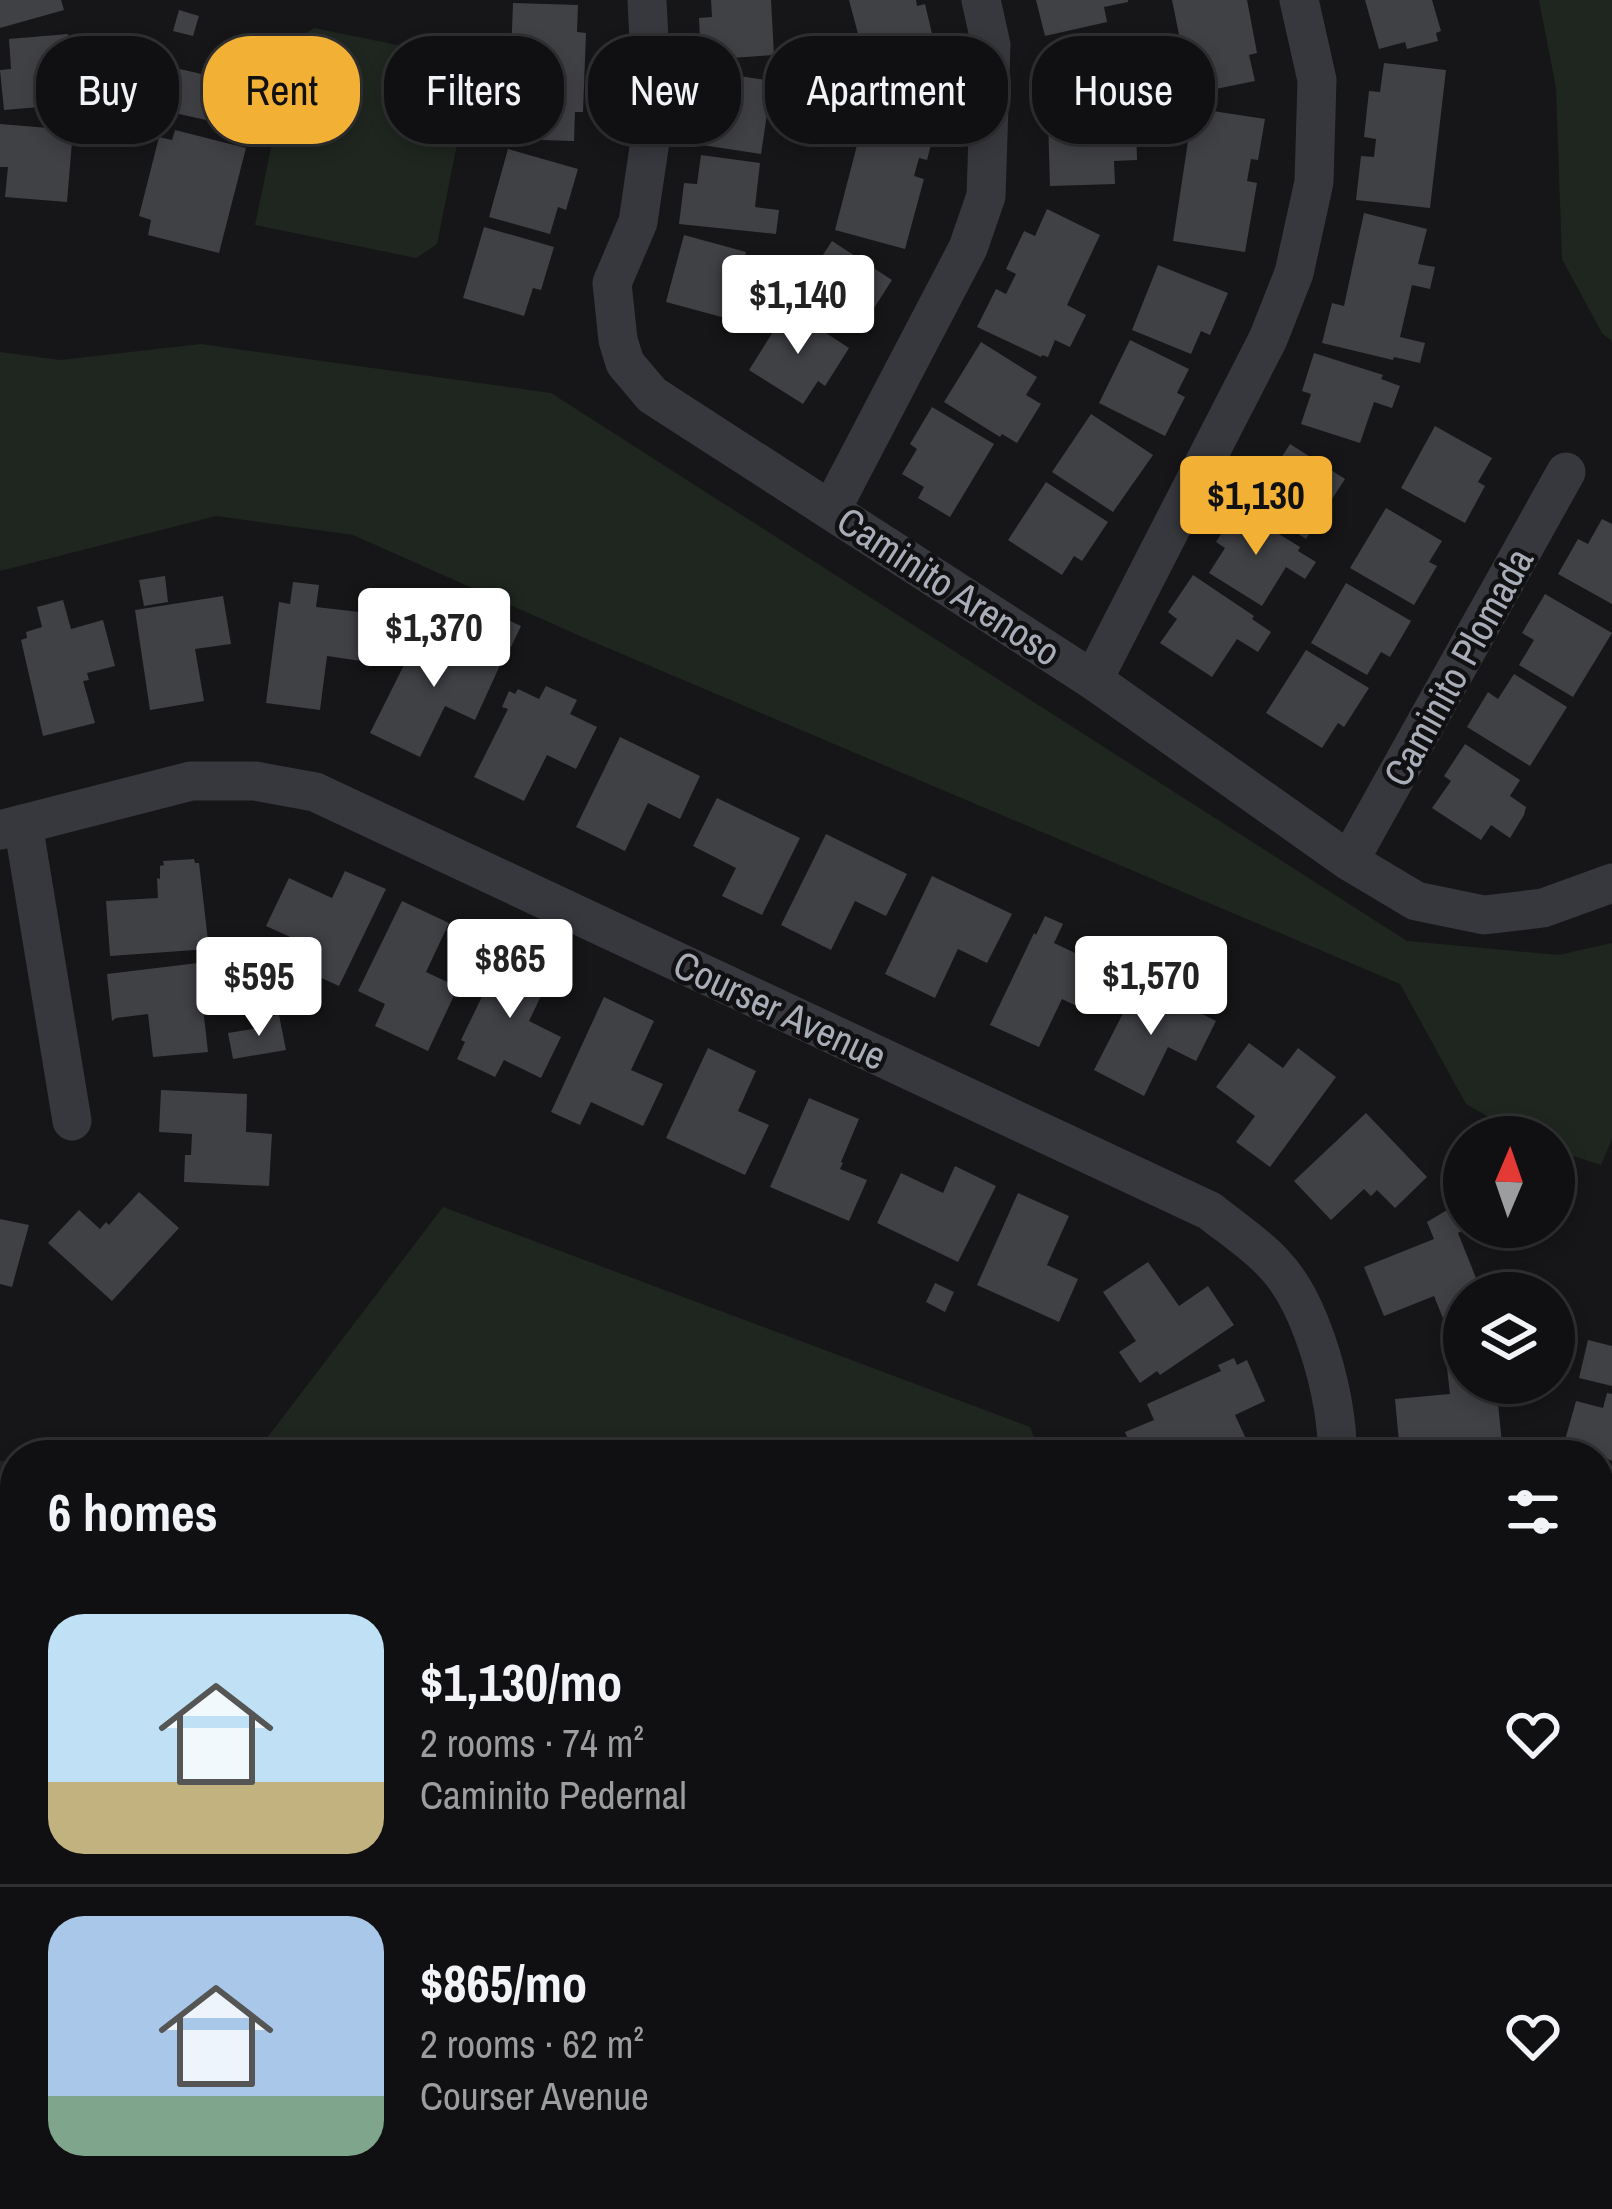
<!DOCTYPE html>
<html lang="en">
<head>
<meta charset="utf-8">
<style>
  :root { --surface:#101012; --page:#1e1e20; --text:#f1f3f6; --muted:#9c9d9f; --line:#303032; --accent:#f2b134 }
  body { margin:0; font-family:"Archivo Narrow",sans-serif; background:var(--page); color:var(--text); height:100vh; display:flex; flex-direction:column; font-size:45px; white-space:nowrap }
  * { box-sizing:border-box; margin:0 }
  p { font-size:39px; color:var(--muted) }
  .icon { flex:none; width:66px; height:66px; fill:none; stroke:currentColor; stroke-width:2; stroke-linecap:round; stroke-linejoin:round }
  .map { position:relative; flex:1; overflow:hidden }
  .drawer { position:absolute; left:0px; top:1440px; width:1614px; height:771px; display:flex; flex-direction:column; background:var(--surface); border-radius:48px 48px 0 0; box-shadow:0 6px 18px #0003,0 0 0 3px var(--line) }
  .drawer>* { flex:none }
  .hud { position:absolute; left:36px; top:36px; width:1542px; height:108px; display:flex; gap:24px }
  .needle { width:78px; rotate:2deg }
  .buttons { position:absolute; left:1443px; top:1116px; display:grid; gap:24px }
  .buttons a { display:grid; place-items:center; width:132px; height:132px; border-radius:50%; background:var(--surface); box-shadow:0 6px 18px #0003,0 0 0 3px var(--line); font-size:60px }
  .price { position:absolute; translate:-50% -102px; padding:0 27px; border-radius:12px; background:#fff; color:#222; font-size:39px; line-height:78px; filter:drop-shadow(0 3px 6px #0008) }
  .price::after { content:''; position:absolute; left:50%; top:72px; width:36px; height:27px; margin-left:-18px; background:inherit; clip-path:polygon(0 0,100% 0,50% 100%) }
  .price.active { background:var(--accent); color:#111 }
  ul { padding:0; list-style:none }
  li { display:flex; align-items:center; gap:36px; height:300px; padding:0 48px }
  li+li { border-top:3px solid var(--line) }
  li span { display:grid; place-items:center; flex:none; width:336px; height:240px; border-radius:36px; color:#555 }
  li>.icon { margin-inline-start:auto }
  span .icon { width:144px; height:144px; fill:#fffc; stroke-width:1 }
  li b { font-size:51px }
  h2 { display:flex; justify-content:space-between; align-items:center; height:144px; padding:0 48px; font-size:51px }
  .chip { padding:0 42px; border-radius:48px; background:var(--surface); box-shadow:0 6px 18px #0003,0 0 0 3px var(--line); font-size:42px; line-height:108px }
  .chip.active { background:var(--accent); color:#111 }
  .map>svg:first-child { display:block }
</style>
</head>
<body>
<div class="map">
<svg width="1612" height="2209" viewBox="0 0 1612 2209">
  <rect width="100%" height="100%" fill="#161618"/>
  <!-- green -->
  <g fill="#1e261f">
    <path d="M1539,0H1612V341L1602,333L1562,259L1556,88Z"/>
    <path d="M314,28L456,57L470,79L437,244L416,258L255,225L293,42Z"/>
    <path d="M201,344L551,393L1407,941L1558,955L1612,943V1139L1601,1165L1554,1150V1137H1523L1466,1104L1400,984L589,640L353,535L216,516L0,571V352L60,360Z"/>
    <path d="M443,1207L1030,1427L1041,1455H254Z"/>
    <path d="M0,1461H15V2033L0,2041Z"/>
  </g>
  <!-- building -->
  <g fill="#404145">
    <path d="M0,0H61L64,10L0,28Z"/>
    <path d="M711,0H771L774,55L701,60L699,18L712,17Z"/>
    <path d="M849,0H916L917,6L925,4L941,72L873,90Z"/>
    <path d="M1036,0H1128V2L1104,7L1107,22L1045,36Z"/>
    <path d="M1172,0H1247L1257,53L1249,55L1255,81L1191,94Z"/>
    <path d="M1365,0H1432L1441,31L1436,33L1438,41L1407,49L1405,42L1379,49Z"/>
    <path d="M513,3L578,5L577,32L586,33L583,112H575L574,141L508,139Z"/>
    <path d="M179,10L199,16L193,36L173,31Z"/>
    <path d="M68,34L75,104L4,110L0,70L11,69L9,39Z"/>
    <path d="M1111,49L1112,72L1132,71L1133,107H1113L1114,126L1136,125L1137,160L1114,161L1115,184L1050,186L1046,51Z"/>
    <path d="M1384,63L1446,70L1430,208L1356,200L1361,156L1374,157L1376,139L1364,137L1369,91L1380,92Z"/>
    <path d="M180,69L248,85L238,127L170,112Z"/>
    <path d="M712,72L772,81L761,154L689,143L696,99L708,101Z"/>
    <path d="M869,99L938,117L927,160L919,158L914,176L924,179L905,249L835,230Z"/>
    <path d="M1193,108L1265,119L1258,160L1251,159L1247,181L1257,183L1245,252L1173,241Z"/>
    <path d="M0,124L73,130L67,202L5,197L8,167H0Z"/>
    <path d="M175,130L246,148L219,253L148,235L151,220L139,216L159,137L172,140Z"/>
    <path d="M508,149L578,169L566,210L558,207L550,234L489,217Z"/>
    <path d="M701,155L760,163L755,207L779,210L776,234L679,224L684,183L697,184Z"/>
    <path d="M1047,209L1100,235L1067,305L1086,315L1070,347L1055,340L1048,357L1042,355L1041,357L977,327L996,289L1006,294L1016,274L1006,269L1024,231L1035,236Z"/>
    <path d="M1364,213L1427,229L1418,264L1435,267L1430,289L1412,285L1400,337L1425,343L1420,363L1394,357L1393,360L1322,343L1332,303L1344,306Z"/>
    <path d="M484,227L554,247L541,290L533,288L524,316L463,298Z"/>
    <path d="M684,235L746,252L741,271L765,277L757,307L733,301L729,319L666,302Z"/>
    <path d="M832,241L892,280L869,316L862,311L848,333L794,299Z"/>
    <path d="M1158,265L1228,293L1210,335L1201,331L1191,354L1132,330Z"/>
    <path d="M788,308L849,348L825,386L818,381L803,404L749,370Z"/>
    <path d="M1130,340L1189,369L1177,393L1185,397L1165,436L1099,403Z"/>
    <path d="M981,342L1037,377L1026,395L1041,404L1017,443L1002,434L1000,437L944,402Z"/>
    <path d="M1314,353L1383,375L1381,379L1400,386L1392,408L1374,402L1360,443L1301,424L1311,394L1302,391Z"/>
    <path d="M932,407L994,444L950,517L918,498L924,487L902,474L917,449L910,444Z"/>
    <path d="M1091,414L1153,455L1113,512L1052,472Z"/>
    <path d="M1435,426L1492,458L1478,482L1485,486L1465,523L1401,488Z"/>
    <path d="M1290,444L1345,479L1306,539L1252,504Z"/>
    <path d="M1046,482L1108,522L1082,561L1074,556L1062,575L1008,540Z"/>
    <path d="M1237,508L1300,547L1298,551L1316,562L1305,579L1286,567L1262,606L1209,573L1225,548L1216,542Z"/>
    <path d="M1386,508L1442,541L1429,562L1437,566L1414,605L1350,568Z"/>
    <path d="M1602,519L1612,524V604L1558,574L1578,539L1588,544Z"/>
    <path d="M1193,575L1254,616L1252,619L1271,632L1258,652L1237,639L1212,677L1160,643L1177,619L1168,612Z"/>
    <path d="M165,576L168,602L144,606L139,580Z"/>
    <path d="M293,582L319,585L316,607L368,613L361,661L327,656L320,710L266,703L279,602L290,604Z"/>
    <path d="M1346,583L1411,621L1390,657L1381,652L1367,675L1311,643Z"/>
    <path d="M1545,594L1612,633L1573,697L1519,665L1534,640L1522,633Z"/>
    <path d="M223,596L231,644L195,649L204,701L150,710L135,610Z"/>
    <path d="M63,600L71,629L103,620L115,666L87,673L89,680L83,681L95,723L43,736L21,640L27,638L26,632L42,627L37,607Z"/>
    <path d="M493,613L521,626L511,647L483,633Z"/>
    <path d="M424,625L501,663L475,720L445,706L420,757L370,733Z"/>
    <path d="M1306,650L1369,688L1344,727L1338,723L1322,748L1266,713Z"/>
    <path d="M1514,674L1567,707L1530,766L1467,727L1488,692L1498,699Z"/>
    <path d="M546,686L577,700L570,714L597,727L576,769L547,755L524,801L474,777L508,709L502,707L509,691L515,694L518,689L539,699Z"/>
    <path d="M620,737L700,776L680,819L648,803L625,851L576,827Z"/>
    <path d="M1465,744L1520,780L1510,796L1526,807L1524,815L1510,838L1491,825L1481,840L1432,808L1451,781L1444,776Z"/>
    <path d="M717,798L800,838L762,915L722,896L736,868L693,846Z"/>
    <path d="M826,834L907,874L886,916L855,901L831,950L781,925Z"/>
    <path d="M194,859L195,863H199L209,949L110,956L106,901L158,898L157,878L160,879V866L164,865L163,861Z"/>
    <path d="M345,871L386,889L339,986L286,962L297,940L266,926L289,878L332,898Z"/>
    <path d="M932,876L1012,914L987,963L958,949L935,998L885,974Z"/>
    <path d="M402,901L449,923L426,972L458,987L428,1051L375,1026L385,1004L358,991Z"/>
    <path d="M1045,916L1063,924L1054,943L1113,971L1093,1014L1062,999L1039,1047L990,1025L1034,933L1036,935Z"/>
    <path d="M504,951L552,973L529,1021L561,1037L541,1078L504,1060L495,1077L457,1059L465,1042L461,1040Z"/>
    <path d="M198,963L208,1052L153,1057L148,1014L116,1018L112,1021L107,974Z"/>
    <path d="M1139,982L1216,1021L1196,1061L1168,1047L1144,1096L1094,1070Z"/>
    <path d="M604,997L654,1021L631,1070L663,1084L643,1126L591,1102L580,1125L551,1112Z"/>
    <path d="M279,1015L286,1050L233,1059L228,1033L259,1028L257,1018Z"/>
    <path d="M1249,1043L1283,1068L1298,1048L1336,1077L1270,1167L1236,1142L1255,1116L1216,1087Z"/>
    <path d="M708,1048L756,1071L738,1111L769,1125L745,1175L666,1138Z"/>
    <path d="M161,1090L247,1094L246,1132L272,1134L269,1186L184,1182L185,1155H191L192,1134L159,1132Z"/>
    <path d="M809,1098L859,1119L841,1162L843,1163L840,1169L867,1180L849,1221L770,1187Z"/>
    <path d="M1366,1113L1427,1177L1395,1208L1377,1190L1371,1196L1364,1189L1331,1220L1294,1181Z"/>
    <path d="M955,1166L996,1186L958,1262L877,1223L901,1173L943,1193Z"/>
    <path d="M139,1192L179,1228L112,1301L48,1243L79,1210L100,1229L106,1222L109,1225Z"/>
    <path d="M1018,1193L1069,1216L1047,1265L1078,1279L1059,1322L977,1285Z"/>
    <path d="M1464,1200V1230L1458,1233L1482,1293H1464V1321L1447,1328L1434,1296L1384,1316L1364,1267L1434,1239L1427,1222Z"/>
    <path d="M0,1219L29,1225L12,1287L0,1284Z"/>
    <path d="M1148,1262L1179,1306L1208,1286L1234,1325L1160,1375L1157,1371L1140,1383L1119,1352L1136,1341L1103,1292Z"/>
    <path d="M935,1283L954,1292L945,1312L926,1302Z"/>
    <path d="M1588,1340L1612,1346V1386L1579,1378Z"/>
    <path d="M1464,1357V1383H1496L1502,1444L1400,1453L1395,1399L1450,1394L1446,1359Z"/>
    <path d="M1234,1358L1237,1365L1247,1360L1265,1401L1235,1415L1253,1454L1170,1455L1164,1441L1134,1454L1125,1432L1154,1420L1147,1404L1221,1371L1218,1365Z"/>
    <path d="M1607,1393L1612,1394V1461L1599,1455L1563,1447L1576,1401L1603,1408Z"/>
    <path d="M1605,1589L1612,1590V1666L1599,1663V1613Z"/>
    <path d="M1599,1665L1612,1669V1721L1599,1717Z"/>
    <path d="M1599,1744H1612V1833L1599,1832Z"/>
    <rect x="1599" y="1847" width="13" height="92"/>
    <path d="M1599,2009L1612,2010V2078L1599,2077Z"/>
    <path d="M43,2196H85L88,2206L96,2204L94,2196H134L138,2209H46Z"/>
    <path d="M150,2196H237L240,2209H148L145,2198Z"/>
    <path d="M566,2196H640L631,2209H606L592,2199L584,2209H564L559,2205Z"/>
  </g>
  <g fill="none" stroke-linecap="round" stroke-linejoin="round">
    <!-- minor -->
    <g stroke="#37383d" stroke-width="39">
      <path d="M647,0L653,121L638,222L612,283L618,340L625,363L652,395L1093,680L1349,861L1416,901L1484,915L1543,908L1612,883"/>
      <path d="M831,510L968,248L986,196L991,45L981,0"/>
      <path d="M1093,680L1268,339L1294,273L1314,182L1317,80L1299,0"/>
      <path d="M23,824L72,1121"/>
      <path d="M0,830L191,781H255L315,792L1210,1211C1231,1228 1256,1244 1274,1264C1312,1303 1339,1401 1337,1455"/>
      <path d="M1349,861L1566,472"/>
      <path d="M1599,1544L1612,1547"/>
      <path d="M1599,2185L1612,2186"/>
      <path d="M902,2209L919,2196"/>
    </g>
  </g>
  <g text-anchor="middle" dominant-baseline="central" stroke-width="9" stroke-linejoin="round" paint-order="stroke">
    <!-- street labels -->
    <g font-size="39" fill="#a8adb8" stroke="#111113">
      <text transform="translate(949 586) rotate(33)">Caminito Arenoso</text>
      <text transform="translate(1458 667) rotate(-61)">Caminito Plomada</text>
      <text transform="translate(780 1010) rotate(25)">Courser Avenue</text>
    </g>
  </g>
</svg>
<div class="buttons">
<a><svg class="needle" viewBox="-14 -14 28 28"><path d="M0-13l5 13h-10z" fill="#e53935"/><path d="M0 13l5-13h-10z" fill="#9c9d9f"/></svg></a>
<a><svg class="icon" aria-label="layers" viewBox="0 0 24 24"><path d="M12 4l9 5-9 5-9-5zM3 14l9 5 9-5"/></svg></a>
</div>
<b class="price" style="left:798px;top:357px">$1,140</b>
<b class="price active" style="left:1256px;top:558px">$1,130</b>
<b class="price" style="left:434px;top:690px">$1,370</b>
<b class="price" style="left:510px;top:1021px">$865</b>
<b class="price" style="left:1151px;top:1038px">$1,570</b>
<b class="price" style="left:259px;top:1039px">$595</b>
<div class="hud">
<a class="chip">Buy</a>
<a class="chip active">Rent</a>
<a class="chip">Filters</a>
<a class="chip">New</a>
<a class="chip">Apartment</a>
<a class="chip">House</a>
</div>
<section class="drawer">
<h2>6 homes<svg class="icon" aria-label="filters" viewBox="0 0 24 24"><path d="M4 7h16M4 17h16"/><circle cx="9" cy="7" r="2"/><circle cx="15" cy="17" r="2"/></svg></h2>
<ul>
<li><span style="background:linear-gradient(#bfe0f5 70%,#c2b280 0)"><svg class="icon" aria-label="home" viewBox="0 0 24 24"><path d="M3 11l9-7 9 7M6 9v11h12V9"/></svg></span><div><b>$1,130/mo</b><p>2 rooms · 74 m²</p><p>Caminito Pedernal</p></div><svg class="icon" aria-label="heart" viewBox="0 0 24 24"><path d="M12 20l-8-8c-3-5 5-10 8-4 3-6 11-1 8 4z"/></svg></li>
<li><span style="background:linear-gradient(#a9c7e8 75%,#7fa58c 0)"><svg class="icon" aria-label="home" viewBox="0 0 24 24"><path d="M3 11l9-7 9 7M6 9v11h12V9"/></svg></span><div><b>$865/mo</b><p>2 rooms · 62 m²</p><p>Courser Avenue</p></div><svg class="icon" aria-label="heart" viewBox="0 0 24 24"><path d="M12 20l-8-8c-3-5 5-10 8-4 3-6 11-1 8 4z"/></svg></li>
</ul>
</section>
</div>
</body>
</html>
